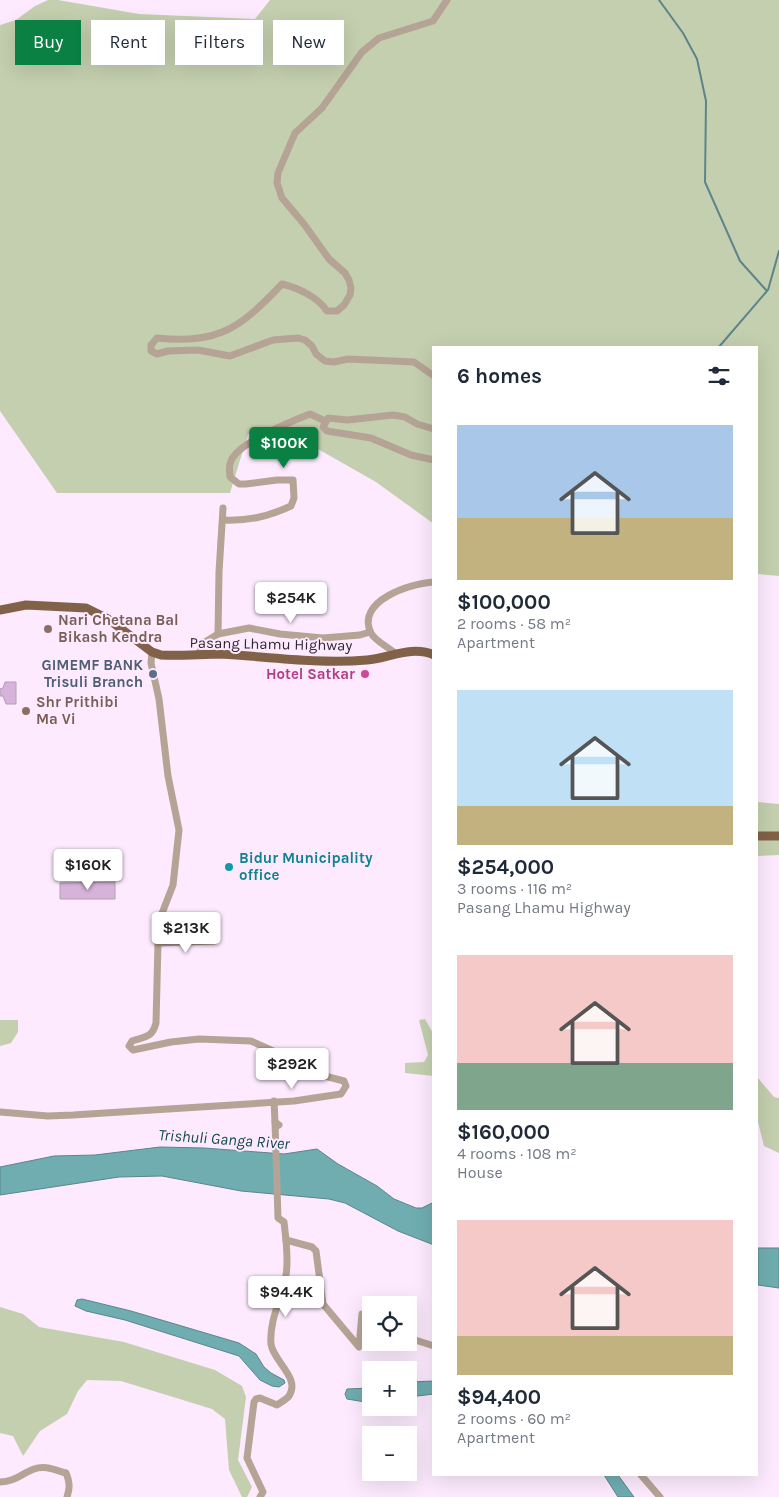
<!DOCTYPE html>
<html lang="en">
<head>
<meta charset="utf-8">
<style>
  :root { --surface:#fff; --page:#f6f6f7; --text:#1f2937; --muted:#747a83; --accent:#0b8043 }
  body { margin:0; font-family:Karla,sans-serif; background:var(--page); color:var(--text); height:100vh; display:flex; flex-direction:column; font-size:19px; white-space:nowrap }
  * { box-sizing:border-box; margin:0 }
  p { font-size:16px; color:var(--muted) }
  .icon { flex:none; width:28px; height:28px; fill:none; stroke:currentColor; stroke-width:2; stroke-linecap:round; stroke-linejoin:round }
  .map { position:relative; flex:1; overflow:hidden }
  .side { position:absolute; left:432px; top:346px; width:326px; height:1130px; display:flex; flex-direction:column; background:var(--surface); border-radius:0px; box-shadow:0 5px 20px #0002 }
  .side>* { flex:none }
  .guide { position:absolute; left:15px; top:20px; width:342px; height:45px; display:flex; gap:10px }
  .fabs { position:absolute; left:362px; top:1296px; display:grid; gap:10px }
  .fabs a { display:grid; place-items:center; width:55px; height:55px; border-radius:0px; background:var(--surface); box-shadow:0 5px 20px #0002; font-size:25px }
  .price { position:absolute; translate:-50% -42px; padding:0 11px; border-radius:5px; background:#fff; color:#222; font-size:16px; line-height:32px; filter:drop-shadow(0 1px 2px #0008) }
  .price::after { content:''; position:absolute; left:50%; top:30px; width:15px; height:11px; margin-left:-8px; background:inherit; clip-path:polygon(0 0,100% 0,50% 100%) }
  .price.active { background:var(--accent); color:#fff }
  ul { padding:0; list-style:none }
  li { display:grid; align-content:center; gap:10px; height:265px; padding:0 25px }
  li span { display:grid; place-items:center; height:155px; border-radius:0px; color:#555 }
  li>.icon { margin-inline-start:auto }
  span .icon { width:90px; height:90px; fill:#fffc; stroke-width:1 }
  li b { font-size:21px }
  h2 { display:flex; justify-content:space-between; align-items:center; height:60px; padding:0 25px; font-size:21px }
  .tag { padding:0 18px; border-radius:0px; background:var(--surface); box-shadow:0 5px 20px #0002; font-size:18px; line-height:45px }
  .tag.active { background:var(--accent); color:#fff }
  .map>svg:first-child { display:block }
</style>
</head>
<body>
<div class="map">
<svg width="779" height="1497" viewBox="0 0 779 1497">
  <rect width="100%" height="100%" fill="#fdeafe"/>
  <!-- green -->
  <g fill="#c4cfaf">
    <path d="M48,0H58L139,14L255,19L270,0H779V576L758,574V348H434V524L376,482L295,436L248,434L230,493H57L0,411V25L16,20L35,6Z"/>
    <path d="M758,802L779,804V855L758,856Z"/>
    <path d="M425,1019L434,1035V1076L405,1073V1063L424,1062L428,1055L419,1020Z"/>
    <path d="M0,1020H18V1032L11,1043L0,1046Z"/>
    <path d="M758,1078L774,1097L779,1098V1153L764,1146L758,1122Z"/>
    <path d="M0,1307L23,1314L39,1327L124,1342L215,1370L242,1386L246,1397L238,1460L252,1487L247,1497H242L229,1470L225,1419L212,1409L121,1381L87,1380L78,1391L67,1414L40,1431L23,1456L13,1436L0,1433Z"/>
  </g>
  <!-- water -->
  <g fill="#6fadb1" stroke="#5c858a">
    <path d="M160,1147L204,1148L284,1154L317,1149L338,1164L377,1186L394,1199L416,1208H422L434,1202V1245L398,1231L345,1203L329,1199L241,1191L162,1176L119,1177L0,1195V1167L54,1156L95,1155Z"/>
    <path d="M758,1248H779V1288L758,1285Z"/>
    <path d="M82,1299L131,1311L239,1343L256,1354L264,1367L271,1373L284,1380L285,1383L279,1387L272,1386L260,1380L239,1356L125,1320L86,1311L75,1306L77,1300Z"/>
    <path d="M434,1381V1394L409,1397V1382Z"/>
    <path d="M371,1388V1403L347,1399L345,1394L347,1389Z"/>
    <path d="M604,1475H618L634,1497H618Z"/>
  </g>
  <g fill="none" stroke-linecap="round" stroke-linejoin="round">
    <!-- stream -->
    <g stroke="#5c858a" stroke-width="2">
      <path d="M659,0L683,33L697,59L706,101L705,182L740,261L767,291L718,348"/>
      <path d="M768,290L779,251"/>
    </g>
  </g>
  <!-- building -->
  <g fill="#d6b3d8" stroke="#b49eb6">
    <path d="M5,682H16V704H6L3,696H0V689L3,688Z"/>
    <path d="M115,882V899H60V883Z"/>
  </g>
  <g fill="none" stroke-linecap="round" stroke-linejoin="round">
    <!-- minor -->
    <g stroke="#b5a395" stroke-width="7">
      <path d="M434,376L414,362L348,359L334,362L325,361L316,354L312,346L305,340L298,338L273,340L230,356L198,350L168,351L157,354L151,351V345L157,338C220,344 240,328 282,284C298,288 318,297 327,311H337L344,305L350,295L351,288L349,280L345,273L329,259L304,224L282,198L277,183L278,173L295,133L322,108L362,52L379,38L433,21L447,0"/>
      <path d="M434,429L417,424L405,417L393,415L347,420L328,418L323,427L327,431L371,438L411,455L434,460"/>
      <path d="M223,520C248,521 267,517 291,506L294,498L293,480H277L246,484H239L230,477C230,472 228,466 231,461C238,443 292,421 310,414L325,421"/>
      <path d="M218,634L249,628L280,634L323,638L360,635L370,632"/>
      <path d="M395,653C388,647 375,641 371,633C355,601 411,583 434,582"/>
      <path d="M198,655L205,642L218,634L219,572L223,508"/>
      <path d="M158,943L214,941"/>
      <path d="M274,1101L275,1122L279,1125"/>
      <path d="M0,1112L48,1116L73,1115L294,1101L341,1094L346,1086L344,1081L309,1072L282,1055L251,1041L199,1039L171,1042L133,1050L129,1046L132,1041C146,1036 152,1038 156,1023L158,943L161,916L173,885L179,830L168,776L159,699L151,663L152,652"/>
      <path d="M275,1122L278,1218L284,1222L286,1240"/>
      <path d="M409,1338L434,1346"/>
      <path d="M641,1475L660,1497"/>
      <path d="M0,1482C14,1482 21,1474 34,1469C45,1465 55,1470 66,1473C70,1482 70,1488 67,1497"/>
      <path d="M260,1497L263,1492L247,1458L254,1402L256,1399L260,1398L277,1405C281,1402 287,1399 289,1396C301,1378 273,1361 271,1344C269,1320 282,1298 286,1275C288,1264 287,1252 286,1240L312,1247L316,1251L323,1304L359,1347L362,1314L371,1321"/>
    </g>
    <!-- major -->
    <g stroke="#816249" stroke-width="9">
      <path d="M0,610L26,605L86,608L108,619L152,652L161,655C182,656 202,654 222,654C270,657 319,664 367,660C389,658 412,645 434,655"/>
      <path d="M758,836H779"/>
    </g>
  </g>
  <!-- markers -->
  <g fill="#8d6e63" stroke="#fdeafe" stroke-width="2">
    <circle cx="48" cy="629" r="5"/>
    <circle cx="26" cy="711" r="5"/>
  </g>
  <circle fill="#5c6f8a" stroke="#fdeafe" stroke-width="2" cx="153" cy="674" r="5"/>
  <circle fill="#d1479c" stroke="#fdeafe" stroke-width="2" cx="365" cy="674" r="5"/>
  <circle fill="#0f9aa8" stroke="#fdeafe" stroke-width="2" cx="229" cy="867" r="5"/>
  <g text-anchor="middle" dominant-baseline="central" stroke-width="4" stroke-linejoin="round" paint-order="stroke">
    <!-- education labels -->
    <g font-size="15" font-weight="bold" fill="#785e54" stroke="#fdeafe" text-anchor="start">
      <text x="58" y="620">Nari Chetana Bal<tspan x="58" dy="17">Bikash Kendra</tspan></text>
      <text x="36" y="702">Shr Prithibi<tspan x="36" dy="17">Ma Vi</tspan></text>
    </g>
    <!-- street labels -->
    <g font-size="15" fill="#302730" stroke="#fdeafe">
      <text transform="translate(271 644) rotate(1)">Pasang Lhamu Highway</text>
    </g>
    <!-- service labels -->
    <g font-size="15" font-weight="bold" fill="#4e5e75" stroke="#fdeafe" text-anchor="end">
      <text x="143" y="665">GIMEMF BANK<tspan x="143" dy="17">Trisuli Branch</tspan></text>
    </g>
    <!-- hotel labels -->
    <g font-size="15" font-weight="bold" fill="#b23c85" stroke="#fdeafe" text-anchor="end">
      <text x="355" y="674">Hotel Satkar</text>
    </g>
    <!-- culture labels -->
    <g font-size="15" font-weight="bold" fill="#0d838f" stroke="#fdeafe" text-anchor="start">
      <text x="239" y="858">Bidur Municipality<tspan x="239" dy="17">office</tspan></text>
    </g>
    <!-- water labels -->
    <g font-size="16" font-style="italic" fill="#10494d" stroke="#fdeafe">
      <text transform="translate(224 1139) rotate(4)">Trishuli Ganga River</text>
    </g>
  </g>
</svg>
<div class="fabs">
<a><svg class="icon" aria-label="locate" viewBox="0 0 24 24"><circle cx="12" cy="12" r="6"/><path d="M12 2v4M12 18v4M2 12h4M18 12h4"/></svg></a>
<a>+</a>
<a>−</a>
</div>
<b class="price active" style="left:284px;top:469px">$100K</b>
<b class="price" style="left:291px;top:624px">$254K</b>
<b class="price" style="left:88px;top:891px">$160K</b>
<b class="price" style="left:186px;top:954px">$213K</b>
<b class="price" style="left:292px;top:1090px">$292K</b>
<b class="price" style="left:286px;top:1318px">$94.4K</b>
<div class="guide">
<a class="tag active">Buy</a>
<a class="tag">Rent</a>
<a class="tag">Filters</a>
<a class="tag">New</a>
</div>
<section class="side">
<h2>6 homes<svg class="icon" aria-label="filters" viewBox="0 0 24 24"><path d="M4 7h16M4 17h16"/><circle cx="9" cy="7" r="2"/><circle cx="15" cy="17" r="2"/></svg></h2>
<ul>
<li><span style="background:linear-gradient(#a9c7e8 60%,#c2b280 0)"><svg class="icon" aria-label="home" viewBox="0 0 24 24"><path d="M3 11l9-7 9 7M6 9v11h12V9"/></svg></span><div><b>$100,000</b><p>2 rooms · 58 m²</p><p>Apartment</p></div></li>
<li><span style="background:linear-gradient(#bfe0f5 75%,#c2b280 0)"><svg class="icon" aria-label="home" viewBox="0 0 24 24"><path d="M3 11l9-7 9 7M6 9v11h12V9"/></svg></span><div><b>$254,000</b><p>3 rooms · 116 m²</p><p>Pasang Lhamu Highway</p></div></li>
<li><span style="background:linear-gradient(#f6c9c9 70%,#7fa58c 0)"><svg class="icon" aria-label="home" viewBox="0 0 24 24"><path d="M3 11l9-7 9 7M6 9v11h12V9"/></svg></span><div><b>$160,000</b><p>4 rooms · 108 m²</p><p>House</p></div></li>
<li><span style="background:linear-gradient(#f6c9c9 75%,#c2b280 0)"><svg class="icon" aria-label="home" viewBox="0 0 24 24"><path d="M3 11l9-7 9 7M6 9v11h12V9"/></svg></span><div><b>$94,400</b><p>2 rooms · 60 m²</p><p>Apartment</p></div></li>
</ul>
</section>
</div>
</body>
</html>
